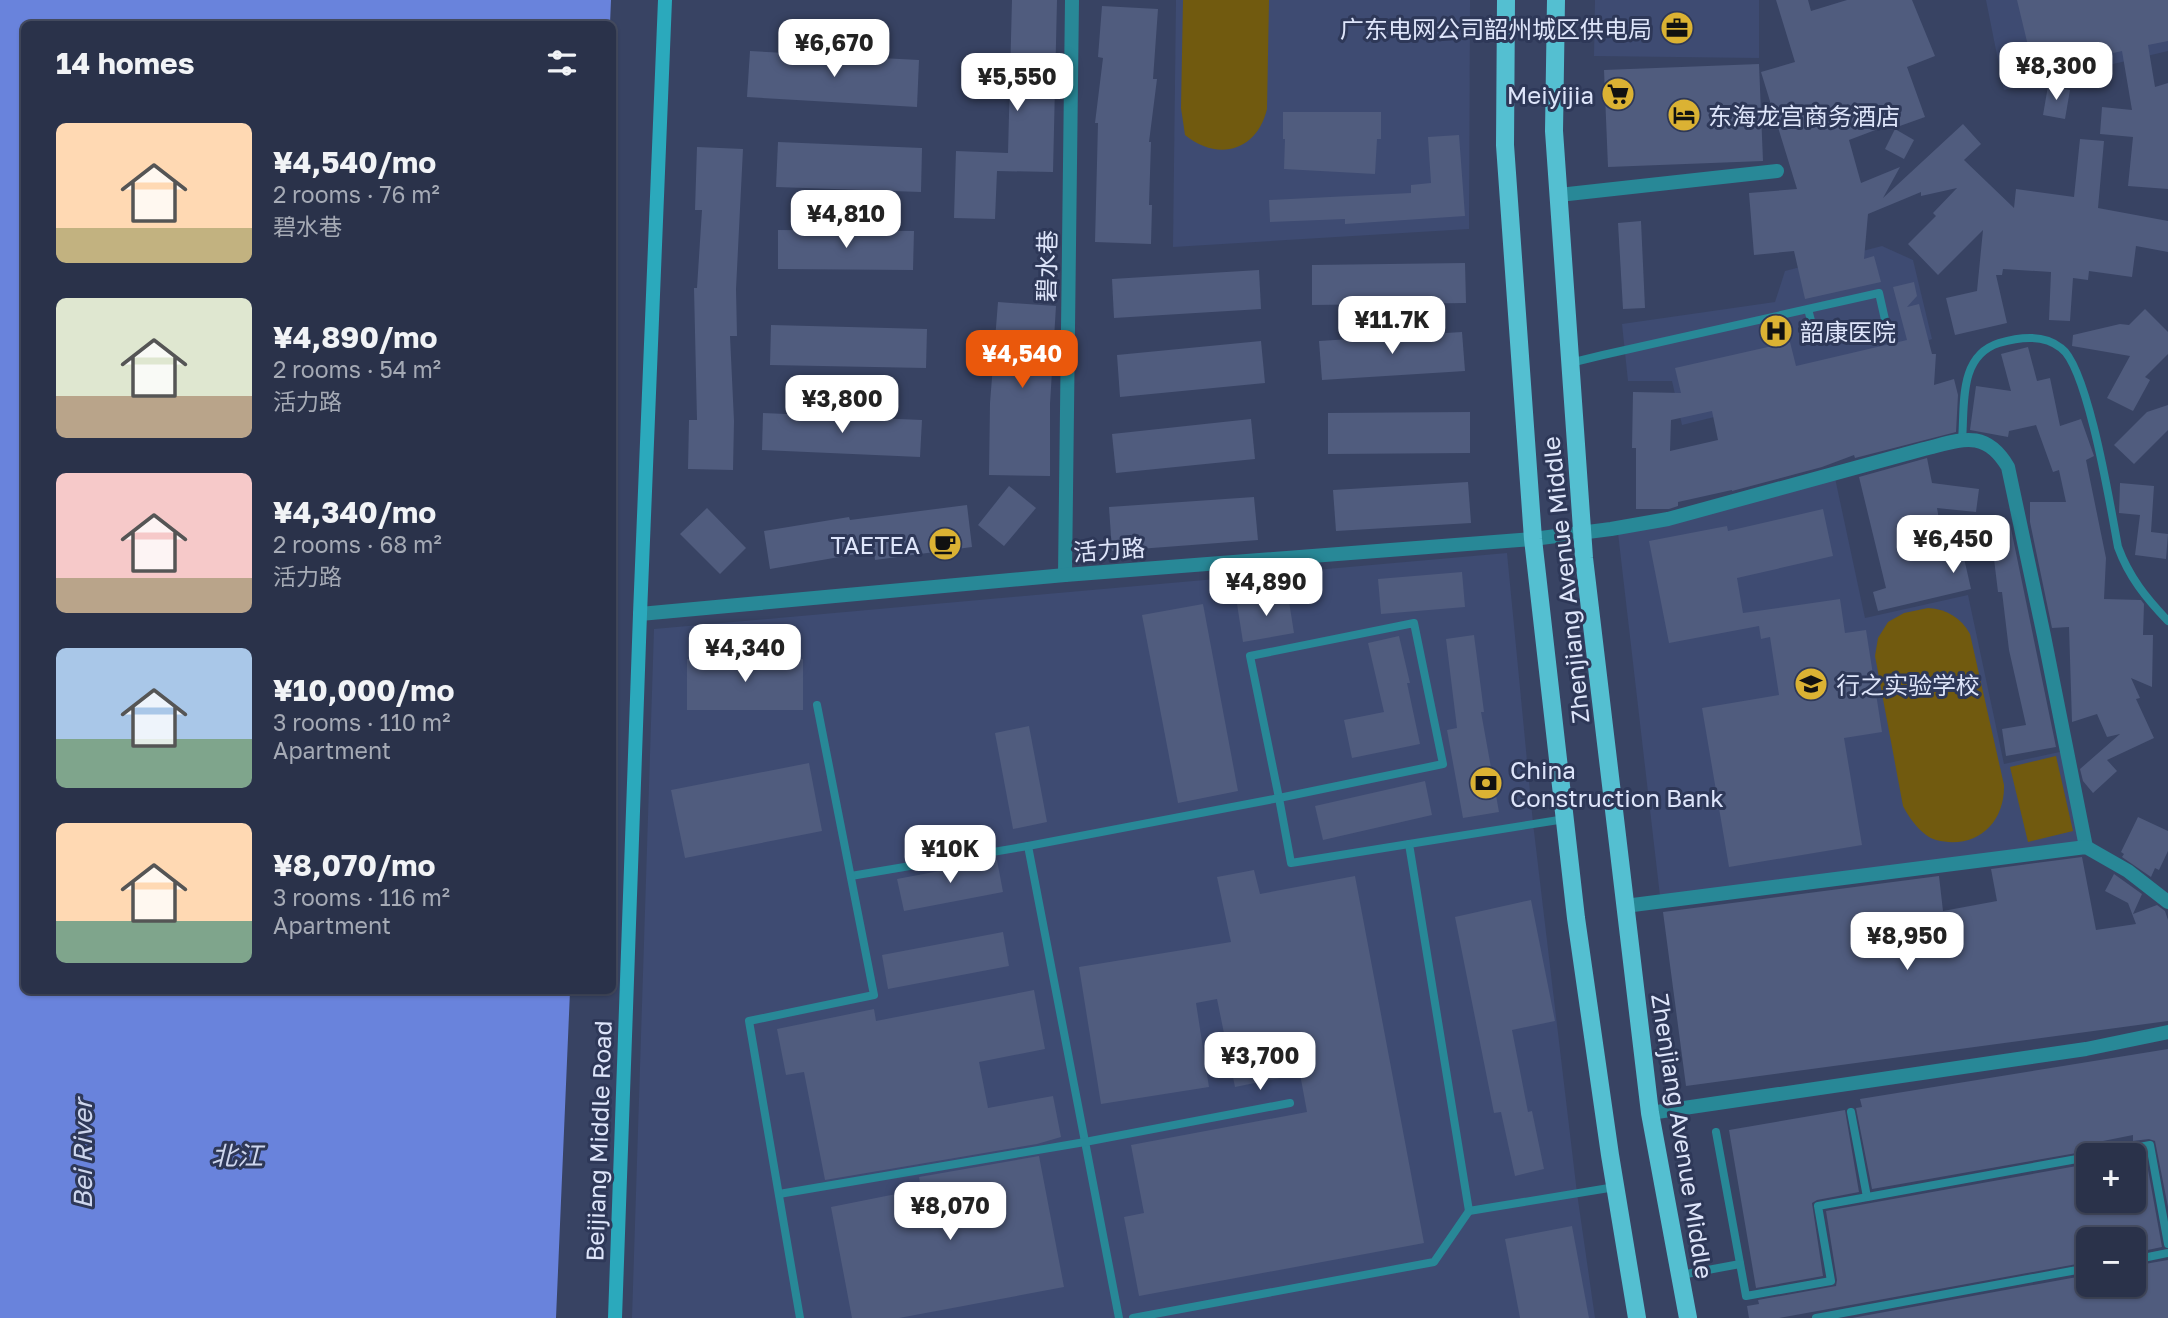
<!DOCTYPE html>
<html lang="en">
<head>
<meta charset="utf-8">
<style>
  :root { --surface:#2a324a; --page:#363e54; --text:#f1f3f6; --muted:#a5aab5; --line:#464d62; --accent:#ea580c }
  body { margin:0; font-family:"Golos Text","Noto Sans SC",sans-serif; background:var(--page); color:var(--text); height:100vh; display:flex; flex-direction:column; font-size:26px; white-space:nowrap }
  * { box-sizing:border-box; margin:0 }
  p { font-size:23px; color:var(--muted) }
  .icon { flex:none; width:38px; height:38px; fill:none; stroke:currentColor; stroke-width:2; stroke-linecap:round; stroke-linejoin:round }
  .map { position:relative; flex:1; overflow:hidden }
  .sheet { position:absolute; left:21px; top:21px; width:595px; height:973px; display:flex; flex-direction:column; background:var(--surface); border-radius:10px; box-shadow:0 2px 5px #0004,0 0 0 2px var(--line) }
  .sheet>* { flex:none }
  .buttons { position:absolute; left:2076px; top:1143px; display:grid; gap:14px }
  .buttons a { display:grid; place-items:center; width:70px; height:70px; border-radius:10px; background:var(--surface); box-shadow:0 2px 5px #0004,0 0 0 2px var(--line); font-size:35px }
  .price { position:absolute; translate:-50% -60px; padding:0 16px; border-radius:14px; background:#fff; color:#222; font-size:23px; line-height:46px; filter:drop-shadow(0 2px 4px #0008) }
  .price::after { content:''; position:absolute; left:50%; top:42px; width:21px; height:16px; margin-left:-10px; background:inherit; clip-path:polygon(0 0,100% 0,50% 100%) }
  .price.on { background:var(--accent); color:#fff }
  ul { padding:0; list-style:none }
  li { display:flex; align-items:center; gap:21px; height:175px; padding:0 35px }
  li span { display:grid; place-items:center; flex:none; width:196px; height:140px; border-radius:10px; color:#555 }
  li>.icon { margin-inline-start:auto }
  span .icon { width:84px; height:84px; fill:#fffc; stroke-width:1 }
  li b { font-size:30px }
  h2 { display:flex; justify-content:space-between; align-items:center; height:84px; padding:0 35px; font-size:30px }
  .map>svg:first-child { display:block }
</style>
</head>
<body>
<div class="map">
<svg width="2168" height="1318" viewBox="0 0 2168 1318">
  <rect width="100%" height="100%" fill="#384363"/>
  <!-- built -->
  <g fill="#3e4b72">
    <path d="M1176,0H1470L1469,229L1173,247Z"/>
    <path d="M1595,0H1759V58L1594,56Z"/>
    <path d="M1986,0H2168V51L2004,90Z"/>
    <path d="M1882,246L1913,260L1932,339L1911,346L1909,369L1682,425L1672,381H1628L1622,324L1775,302L1785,271Z"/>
    <path d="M1835,478L1865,618L1968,595L2004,764L2064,751L2081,841L1660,896L1618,533Z"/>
    <path d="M1507,553L1533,823L1577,1193L1595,1318H632L654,629Z"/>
  </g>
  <!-- green -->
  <g fill="#715a0f">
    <path d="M1183,0H1269L1267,109C1257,151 1218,162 1185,135L1181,108Z"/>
    <path d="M1928,608C1947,609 1961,618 1970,634L2004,785C2005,824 1975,850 1936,840C1922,836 1909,818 1903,806L1875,656L1878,638L1888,622L1904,613Z"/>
    <path d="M2056,756L2073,831L2028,842L2010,767Z"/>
  </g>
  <!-- water -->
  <path fill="#6983dc" d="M0,0H611L610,24H24V990L570,991L556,1318H0Z"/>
  <!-- building -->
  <g fill="#505c7e" fill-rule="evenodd">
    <path d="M1012,0H1057L1053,172L997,171L995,219L954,218L956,151L1008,153Z"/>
    <path d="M1776,0H1808L1811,11L1847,0H1912L1935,56L1907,67L1925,117L1897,127L1899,121L1849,140L1861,183L1900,167L1883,198L1963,124L1981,144L1964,160L2014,208L2016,189L2074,197L2080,139L2104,141L2098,208L2168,221V252L2136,246L2132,277L2089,271L2088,280L2073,278L2070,321L2049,320L2051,272L2003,269L2002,275H1996L2007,323L1955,335L1946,298L1977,291L1983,230L1938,275L1908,244L1936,216L1933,213L1957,188L1921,196V192L1868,214L1864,259L1874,256L1881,282L1805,299L1794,251L1754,255L1749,193L1797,189L1761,72L1795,62Z"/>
    <path d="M2017,0H2168V41L2148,45L2155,87L2168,83V189L2128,186L2133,137L2100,134L2102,107L2132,110L2122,51L2070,63L2071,66L2035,75Z"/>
    <path d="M1102,6L1158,9L1153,79H1157L1149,142H1151L1149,205H1152L1151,244L1095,242L1098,123H1095L1103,58L1098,57Z"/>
    <path d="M750,51L919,60L917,107L747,97Z"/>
    <path d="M1759,64L1763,161L1608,167L1604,70Z"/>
    <path d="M2048,86L2070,90L2065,119L2043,115Z"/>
    <path d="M1283,112H1381V139H1377L1375,174L1284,169L1285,139H1283Z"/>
    <path d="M1895,129L1914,140L1904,159L1885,149Z"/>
    <path d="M1459,135L1465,216L1345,224V219L1270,222L1269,200L1411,193V185L1431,183L1428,137Z"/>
    <path d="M778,142L922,148L921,192L776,187Z"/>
    <path d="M697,147L743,149L736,289L737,336H730L734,421L733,470L688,469L689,420H697L694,288H697L702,210H695Z"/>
    <path d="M1641,221L1645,308L1623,309L1618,223Z"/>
    <path d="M778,230L914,231L913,270L778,269Z"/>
    <path d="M1465,263L1466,303L1312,305V265Z"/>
    <path d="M1259,270L1261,309L1114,318L1112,279Z"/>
    <path d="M1914,282L1917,296L1907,307L1919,304L1932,354H1936L1934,385L1954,379L1958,395L1956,432L1855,458L1854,455L1822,467L1732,491V490L1678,502V506L1669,509H1636V448H1632L1633,392L1681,393L1675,368L1790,342L1796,366L1907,340L1893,287ZM1712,411L1718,440L1670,451L1671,420Z"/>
    <path d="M998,302L1056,306L1050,404V476L989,475L990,403Z"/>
    <path d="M2145,309L2168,332V354L2145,377L2150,380L2133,411L2107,398L2130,356L2072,346L2073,335L2120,324L2129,325Z"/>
    <path d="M771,325L927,329L926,368L770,365Z"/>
    <path d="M1462,332L1465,371L1322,380L1319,341Z"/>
    <path d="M1261,341L1265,383L1120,397L1117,355Z"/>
    <path d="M2028,347L2037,381L2050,378L2060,426L2081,419L2094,456L2086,460L2106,558L2104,599L2141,600L2144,604L2143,635H2153L2152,687L2131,678L2140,698L2136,699L2154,738L2107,760L2117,771L2093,793L2083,781L2080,769L2120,734L2107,737L2097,714L2072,722L2069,627L2052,628L2030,522V502H2066L2059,470L2053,472L2036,425L2009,431L2008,437L1970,430L1976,386L2011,391L2001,354Z"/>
    <path d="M2168,405V430L2134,464L2114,445L2147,412Z"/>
    <path d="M1470,412V453L1328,454V413Z"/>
    <path d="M763,413L922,420L920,457L762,450Z"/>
    <path d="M1251,419L1255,459L1116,473L1112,434Z"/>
    <path d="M1927,458L1932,483L1979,489L1976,512L1937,508L1943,542L1993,543L1991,525L2010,524L2056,747L2006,756L2002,729L2026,725L2009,650L2002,592H1998L1994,559L1964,558L1971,589L1878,611L1873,592L1886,588L1859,477Z"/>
    <path d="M1468,482L1471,523L1336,531L1333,490Z"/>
    <path d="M2120,483L2154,486L2151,532L2168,534L2166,559L2135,555L2140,515L2119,513Z"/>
    <path d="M1009,486L1036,508L1004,546L978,525Z"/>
    <path d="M1254,497L1258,540L1112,551L1109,507Z"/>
    <path d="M967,505L972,547L875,560L874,551L770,569L764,531L849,517L850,520Z"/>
    <path d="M707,508L746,548L720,574L680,534Z"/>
    <path d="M1823,509L1833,556L1737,578L1743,613L1840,599L1845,633L1866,630L1882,732L1844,738L1862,845L1729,867L1702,708L1779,695L1770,637L1761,639L1759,626L1669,643L1649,541L1727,526L1728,531Z"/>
    <path d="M1462,572L1465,607L1381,614L1378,579Z"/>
    <path d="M1288,595L1294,633L1243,642L1237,604Z"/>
    <path d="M1203,604L1238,791L1178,803L1142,615Z"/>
    <path d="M1474,635L1484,712H1481L1499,812L1463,818L1447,730L1457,728L1446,639Z"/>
    <path d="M1399,636L1410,683H1407L1420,744L1352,758L1344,720L1384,712L1368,643Z"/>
    <rect x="687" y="659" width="116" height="51"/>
    <path d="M1029,726L1047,822L1013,829L995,733Z"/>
    <path d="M809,763L822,831L685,858L671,790Z"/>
    <path d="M1425,781L1432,815L1323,840L1315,806Z"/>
    <path d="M2138,817L2168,831V851L2159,870L2155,868L2151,877L2122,857L2124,854L2121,852Z"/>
    <path d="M2082,857L2096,930L2136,924L2128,903L2105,891L2114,874L2142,894L2133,914L2157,905L2165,911L2168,920V1021L1686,1086L1663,912L1939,876L1943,911L1997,901L1991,869Z"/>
    <path d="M997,860L1003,892L904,911L897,879Z"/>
    <path d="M1254,870L1260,894L1355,876L1424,1243L1139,1296L1124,1217L1144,1213L1131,1145L1307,1112L1300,1074L1235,1087L1217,999L1196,1003L1209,1087L1101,1104L1079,967L1231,942L1217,877Z"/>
    <path d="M1531,900L1555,1021L1512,1030L1528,1112L1532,1111L1544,1169L1515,1176L1501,1112L1494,1113L1455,917Z"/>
    <path d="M1003,932L1009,966L888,989L882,955Z"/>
    <path d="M1034,990L1045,1049L979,1062L988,1108L1053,1096L1061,1137L1037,1144L825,1180L804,1072L786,1075L777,1029L874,1009L876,1021Z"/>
    <path d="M2168,1049V1207L2155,1141L2149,1139L2133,1141V1135L2088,1144V1151L1872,1189L1856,1108L1862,1107L1860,1099Z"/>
    <path d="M1845,1110L1859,1192L1817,1200L1812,1203L1823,1276L1756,1288L1729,1130Z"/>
    <path d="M2145,1153L2162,1247L2133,1253V1239H2088V1262L1779,1318H1749L1747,1306L1759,1304L1758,1300L1836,1286L1837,1280L1826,1211L2088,1164V1200H2133V1155Z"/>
    <path d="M1039,1156L1064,1287L899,1318H852L831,1207L921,1189L919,1177Z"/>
    <path d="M1572,1226L1589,1318H1520L1505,1239Z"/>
    <path d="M2168,1260V1318H1852L2088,1275V1284H2133V1266Z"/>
  </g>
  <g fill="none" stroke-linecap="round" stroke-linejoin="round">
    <!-- lane -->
    <g stroke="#288897" stroke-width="8">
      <path d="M1570,363L1603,355L1879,293L1886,324L1816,340L1808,309"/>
      <path d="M1962,440C1965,405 1958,356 1999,343C2019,337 2044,334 2061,348C2088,367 2111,510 2118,547C2129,577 2146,598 2168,621"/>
      <path d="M1414,623L1443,764L1279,798L1250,656Z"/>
      <path d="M1565,819L1409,844L1469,1211L1615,1187"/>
      <path d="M1028,846L1119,1318"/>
      <path d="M851,876L1028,846L1279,798L1291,863L1409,844"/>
      <path d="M1851,1112L1867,1197"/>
      <path d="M1716,1132L1746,1296L1831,1281L1818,1206L2088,1157"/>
      <path d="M2097,1155L2150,1145L2168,1244"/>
      <path d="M779,1194L1085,1142L1290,1103"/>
      <path d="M2133,1260L2168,1253"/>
      <path d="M1681,1275L1740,1264"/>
      <path d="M800,1318L749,1021L874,995L817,705"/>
      <path d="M1133,1318L1434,1262L1469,1211"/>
      <path d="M1816,1318L2088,1268"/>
    </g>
    <!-- street -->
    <g stroke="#288897" stroke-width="14">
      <path d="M1559,195L1777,171"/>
      <path d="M1065,575L1072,0"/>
      <path d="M640,614L1065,575L1533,539L1611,529L1668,519L1924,449C1961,440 1985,428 2008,467L2044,636L2086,847"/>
      <path d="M1625,906L2086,847L2128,871L2168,902"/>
      <path d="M1650,1113L2086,1049L2168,1032"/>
    </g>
    <!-- secondary -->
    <path stroke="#2ba9bc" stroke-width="14" d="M615,1318L640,614L665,0"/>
    <!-- primary -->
    <g stroke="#54bfd1" stroke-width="18">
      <path d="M1506,0L1505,145L1533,539L1576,918L1610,1155L1637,1318"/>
      <path d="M1556,0L1554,131L1584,558L1650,1113L1688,1318"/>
    </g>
  </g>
  <!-- icons -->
  <defs>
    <symbol id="office-disc" viewBox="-11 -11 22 22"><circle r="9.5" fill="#dbb233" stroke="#2e3858"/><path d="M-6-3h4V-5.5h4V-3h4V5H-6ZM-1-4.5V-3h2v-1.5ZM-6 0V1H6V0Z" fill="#111"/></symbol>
    <symbol id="supermarket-disc" viewBox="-11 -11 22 22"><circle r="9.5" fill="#dbb233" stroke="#2e3858"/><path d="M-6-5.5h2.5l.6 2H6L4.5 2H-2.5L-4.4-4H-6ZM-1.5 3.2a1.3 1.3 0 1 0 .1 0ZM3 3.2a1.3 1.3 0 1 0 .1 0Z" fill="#111"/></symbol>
    <symbol id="hotel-disc" viewBox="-11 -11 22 22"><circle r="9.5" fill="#dbb233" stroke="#2e3858"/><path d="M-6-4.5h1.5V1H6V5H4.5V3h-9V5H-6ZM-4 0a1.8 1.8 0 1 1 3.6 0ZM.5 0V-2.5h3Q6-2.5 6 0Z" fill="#111"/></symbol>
    <symbol id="hospital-disc" viewBox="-11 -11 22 22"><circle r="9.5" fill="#dbb233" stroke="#2e3858"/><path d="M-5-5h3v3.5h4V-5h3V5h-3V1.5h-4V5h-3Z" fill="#111"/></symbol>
    <symbol id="cafe-disc" viewBox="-11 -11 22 22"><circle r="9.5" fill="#dbb233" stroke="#2e3858"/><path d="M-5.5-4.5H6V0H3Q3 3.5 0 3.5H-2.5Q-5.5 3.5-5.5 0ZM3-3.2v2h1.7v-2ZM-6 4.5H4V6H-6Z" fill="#111"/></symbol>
    <symbol id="school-disc" viewBox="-11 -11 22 22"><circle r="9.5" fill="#dbb233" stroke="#2e3858"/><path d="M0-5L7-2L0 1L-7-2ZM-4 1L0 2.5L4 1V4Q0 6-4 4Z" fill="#111"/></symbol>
    <symbol id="bank-disc" viewBox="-11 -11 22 22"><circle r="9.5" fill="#dbb233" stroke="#2e3858"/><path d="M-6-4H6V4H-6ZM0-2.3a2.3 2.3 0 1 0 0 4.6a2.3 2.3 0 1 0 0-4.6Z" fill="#111"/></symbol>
  </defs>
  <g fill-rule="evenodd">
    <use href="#office-disc" x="1658" y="9" width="38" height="38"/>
    <use href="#supermarket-disc" x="1599" y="75" width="38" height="38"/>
    <use href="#hotel-disc" x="1665" y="96" width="38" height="38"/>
    <use href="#hospital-disc" x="1757" y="312" width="38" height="38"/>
    <use href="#cafe-disc" x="926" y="525" width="38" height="38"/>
    <use href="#school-disc" x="1792" y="665" width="38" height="38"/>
    <use href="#bank-disc" x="1467" y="764" width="38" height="38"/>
  </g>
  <g text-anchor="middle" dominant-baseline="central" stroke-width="6" stroke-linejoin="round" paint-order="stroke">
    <!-- poi labels -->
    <g font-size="24" fill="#dee5fa" stroke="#2e3858" text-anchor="start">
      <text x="1652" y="28" text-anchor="end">广东电网公司韶州城区供电局</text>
      <text x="1594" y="94" text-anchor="end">Meiyijia</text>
      <text x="1708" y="115">东海龙宫商务酒店</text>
      <text x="1800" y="331">韶康医院</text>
      <text x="920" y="544" text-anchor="end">TAETEA</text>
      <text x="1836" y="684">行之实验学校</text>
      <text x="1510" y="769">China<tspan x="1510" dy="28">Construction Bank</tspan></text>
    </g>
    <!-- street labels -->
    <g font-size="24" fill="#dee5fa" stroke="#2e3858">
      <text transform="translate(1046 266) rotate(-89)">碧水巷</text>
      <text transform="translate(1109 549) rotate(-4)">活力路</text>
      <text transform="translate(1565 580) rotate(-96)">Zhenjiang Avenue Middle</text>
      <text transform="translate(1683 1136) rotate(81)">Zhenjiang Avenue Middle</text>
      <text transform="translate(598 1141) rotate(-88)">Beijiang Middle Road</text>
    </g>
    <!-- water labels -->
    <g font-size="26" font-style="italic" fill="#ced6ed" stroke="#2e3858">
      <text transform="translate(82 1154) rotate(-90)">Bei River</text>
      <text x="237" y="1155">北江</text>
    </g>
  </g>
</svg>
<div class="buttons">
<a>+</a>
<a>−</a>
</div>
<b class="price" style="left:834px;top:79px">¥6,670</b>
<b class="price" style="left:2056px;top:102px">¥8,300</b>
<b class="price" style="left:1017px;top:113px">¥5,550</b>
<b class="price" style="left:846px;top:250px">¥4,810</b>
<b class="price" style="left:1392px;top:356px">¥11.7K</b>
<b class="price on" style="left:1022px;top:390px">¥4,540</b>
<b class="price" style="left:842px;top:435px">¥3,800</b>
<b class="price" style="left:1953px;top:575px">¥6,450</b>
<b class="price" style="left:1266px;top:618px">¥4,890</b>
<b class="price" style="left:745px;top:684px">¥4,340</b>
<b class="price" style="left:950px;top:885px">¥10K</b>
<b class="price" style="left:1907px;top:972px">¥8,950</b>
<b class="price" style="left:1260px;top:1092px">¥3,700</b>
<b class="price" style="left:950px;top:1242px">¥8,070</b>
<section class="sheet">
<h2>14 homes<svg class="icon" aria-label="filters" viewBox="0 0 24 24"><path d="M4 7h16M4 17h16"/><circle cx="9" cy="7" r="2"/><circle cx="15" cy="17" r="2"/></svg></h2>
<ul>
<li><span style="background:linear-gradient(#ffd9b3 75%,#c2b280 0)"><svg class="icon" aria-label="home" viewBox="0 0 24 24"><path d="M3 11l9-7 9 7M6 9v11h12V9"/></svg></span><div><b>¥4,540/mo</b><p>2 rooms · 76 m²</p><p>碧水巷</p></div></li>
<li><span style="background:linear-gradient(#dfe7d0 70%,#b9a48a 0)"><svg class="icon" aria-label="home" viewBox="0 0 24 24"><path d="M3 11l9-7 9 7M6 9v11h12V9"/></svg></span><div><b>¥4,890/mo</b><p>2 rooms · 54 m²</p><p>活力路</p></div></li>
<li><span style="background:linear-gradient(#f6c9c9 75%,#b9a48a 0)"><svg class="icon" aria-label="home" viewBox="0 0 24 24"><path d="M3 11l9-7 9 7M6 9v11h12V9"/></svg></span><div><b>¥4,340/mo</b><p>2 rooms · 68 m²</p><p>活力路</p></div></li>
<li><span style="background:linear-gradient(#a9c7e8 65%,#7fa58c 0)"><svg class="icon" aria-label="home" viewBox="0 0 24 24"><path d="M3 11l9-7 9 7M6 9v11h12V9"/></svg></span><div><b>¥10,000/mo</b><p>3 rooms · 110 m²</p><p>Apartment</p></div></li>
<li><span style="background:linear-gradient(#ffd9b3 70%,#7fa58c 0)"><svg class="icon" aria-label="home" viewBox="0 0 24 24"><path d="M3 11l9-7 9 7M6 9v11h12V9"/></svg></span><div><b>¥8,070/mo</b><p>3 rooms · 116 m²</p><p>Apartment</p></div></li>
</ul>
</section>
</div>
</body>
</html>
